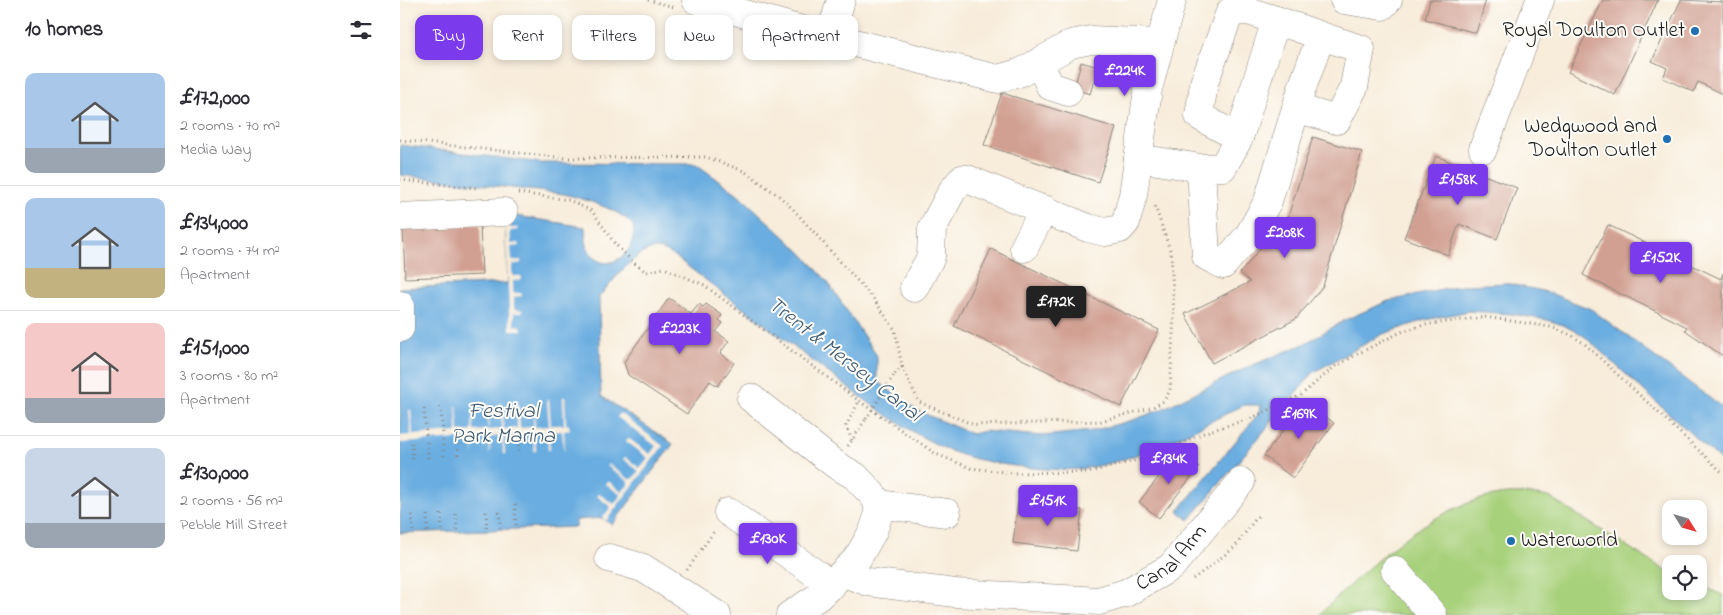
<!DOCTYPE html>
<html lang="en">
<head>
<meta charset="utf-8">
<style>
  :root { --surface:#fff; --page:#f2f2f3; --text:#2b2b33; --muted:#7c7c81; --line:#e1e1e2; --accent:#7c3aed }
  body { margin:0; font-family:"Indie Flower",sans-serif; background:var(--page); color:var(--text); height:100vh; display:flex; flex-direction:column; font-size:19px; white-space:nowrap }
  * { box-sizing:border-box; margin:0 }
  p { font-size:16px; color:var(--muted) }
  .icon { flex:none; width:28px; height:28px; fill:none; stroke:currentColor; stroke-width:2; stroke-linecap:round; stroke-linejoin:round }
  .map { position:relative; flex:1; overflow:hidden }
  .details { display:flex; flex-direction:column; background:var(--surface); width:400px }
  .details>* { flex:none }
  .hud { position:absolute; left:15px; top:15px; width:475px; height:45px; display:flex; gap:10px }
  .needle { width:32px; rotate:127deg }
  .buttons { position:absolute; left:1262px; top:500px; display:grid; gap:10px }
  .buttons a { display:grid; place-items:center; width:45px; height:45px; border-radius:10px; background:var(--surface); box-shadow:0 2px 8px #0003; font-size:25px }
  .price { position:absolute; translate:-50% -42px; padding:0 11px; border-radius:5px; background:var(--accent); color:#fff; font-size:16px; line-height:32px; filter:drop-shadow(0 1px 2px #0008) }
  .price::after { content:''; position:absolute; left:50%; top:30px; width:15px; height:11px; margin-left:-8px; background:inherit; clip-path:polygon(0 0,100% 0,50% 100%) }
  .price.on { background:#222; color:#fff }
  ul { padding:0; list-style:none }
  li { display:flex; align-items:center; gap:15px; height:125px; padding:0 25px }
  li+li { border-top:1px solid var(--line) }
  li span { display:grid; place-items:center; flex:none; width:140px; height:100px; border-radius:10px; color:#555 }
  li>.icon { margin-inline-start:auto }
  span .icon { width:60px; height:60px; fill:#fffc; stroke-width:1 }
  li b { font-size:21px }
  h2 { display:flex; justify-content:space-between; align-items:center; height:60px; padding:0 25px; font-size:21px }
  .chip { padding:0 18px; border-radius:10px; background:var(--surface); box-shadow:0 2px 8px #0003; font-size:18px; line-height:45px }
  .chip.on { background:var(--accent); color:#fff }
  main { display:flex; flex:1; min-height:0 }
  .map>svg:first-child { display:block }
</style>
</head>
<body>
<main>
<section class="details">
<h2>10 homes<svg class="icon" aria-label="filters" viewBox="0 0 24 24"><path d="M4 7h16M4 17h16"/><circle cx="9" cy="7" r="2"/><circle cx="15" cy="17" r="2"/></svg></h2>
<ul>
<li><span style="background:linear-gradient(#a9c7e8 75%,#9aa5b1 0)"><svg class="icon" aria-label="home" viewBox="0 0 24 24"><path d="M3 11l9-7 9 7M6 9v11h12V9"/></svg></span><div><b>£172,000</b><p>2 rooms · 70 m²</p><p>Media Way</p></div></li>
<li><span style="background:linear-gradient(#a9c7e8 70%,#c2b280 0)"><svg class="icon" aria-label="home" viewBox="0 0 24 24"><path d="M3 11l9-7 9 7M6 9v11h12V9"/></svg></span><div><b>£134,000</b><p>2 rooms · 74 m²</p><p>Apartment</p></div></li>
<li><span style="background:linear-gradient(#f6c9c9 75%,#9aa5b1 0)"><svg class="icon" aria-label="home" viewBox="0 0 24 24"><path d="M3 11l9-7 9 7M6 9v11h12V9"/></svg></span><div><b>£151,000</b><p>3 rooms · 80 m²</p><p>Apartment</p></div></li>
<li><span style="background:linear-gradient(#c9d6e8 75%,#9aa5b1 0)"><svg class="icon" aria-label="home" viewBox="0 0 24 24"><path d="M3 11l9-7 9 7M6 9v11h12V9"/></svg></span><div><b>£130,000</b><p>2 rooms · 56 m²</p><p>Pebble Mill Street</p></div></li>
</ul>
</section>
<div class="map">
<svg width="1323" height="615" viewBox="0 0 1323 615">
  <rect width="100%" height="100%" fill="#fdfcf7"/>
  <filter id="ink" filterUnits="userSpaceOnUse"><feTurbulence type="fractalNoise" baseFrequency=".02" numOctaves="2"/><feDisplacementMap in="SourceGraphic" scale="10" xChannelSelector="R" yChannelSelector="G"/><feConvolveMatrix kernelMatrix="1 2 1 2 8 2 1 2 1" color-interpolation-filters="sRGB"/></filter>
  <filter id="wash" filterUnits="userSpaceOnUse"><feTurbulence type="fractalNoise" baseFrequency=".0096" numOctaves="4" result="noise"/><feDisplacementMap in="SourceGraphic" scale="20" xChannelSelector="R" yChannelSelector="G"/><feGaussianBlur stdDeviation="1.12" result="paint"/><feColorMatrix in="noise" values="0 0 0 0 0 0 0 0 0 0 0 0 0 0 0 0 0 1.4 0 .05"/><feComposite in="paint" operator="in"/></filter>
  <g filter="url(#wash)">
    <rect width="100%" height="100%" fill="#f8ecda"/>
    <!-- green -->
    <path fill="#a8d17c" stroke="#62764c" d="M1130,494L1149,497L1271,574V591H1299V585L1323,595V615H919C968,567 1029,506 1099,495C1109,493 1120,494 1130,494Z"/>
    <!-- water -->
    <path fill="#6bade0" stroke="#44647e" d="M0,145L142,163L296,164L338,194L402,253L427,281L477,356V381L516,410L572,434L584,431L641,436L692,431L733,420L760,410L848,367L904,344L945,320L988,301L1066,285L1105,283L1147,292L1191,309L1323,408V463L1184,336L1163,325L1147,320L1112,314L1069,311L1025,320L983,334L914,372L789,520L778,511L859,413L860,405H844C792,430 738,462 679,469C649,472 584,464 556,453C508,434 465,400 425,370C378,335 332,300 286,265C278,259 268,250 258,249C238,246 212,283 199,297L201,396L273,444L212,525L202,518L176,520V527L0,533V288L108,283L105,223L110,215L185,227C186,244 186,259 206,263C226,261 236,243 233,225C219,209 184,199 164,194L0,175Z"/>
    <!-- pier -->
    <g fill="#f8ecda">
      <path d="M105,223H110V228H118V230L110,231L111,244L119,243L120,246L111,247L112,261L121,260V263L112,265V276H121L122,280L113,281V293H121L122,296L114,297V309L122,310V313H114V325L121,326L122,330H110Z"/>
      <path d="M163,397H165L166,424L169,425L170,430L164,431L165,449H164L162,431L149,432L150,450H148L147,432L135,433L136,451H134L133,433L104,436L105,454H103L102,436L90,437V455L87,437L74,438V455L72,438L0,443V436L11,435L9,410H11L13,435L57,432L56,406H57L59,432L72,431L73,405L74,431L88,430L86,404H88L89,430L102,429L100,403H102L104,429L117,428L116,401H118L120,428L133,427L134,401L135,427L149,426L147,400L149,399L151,425H164Z"/>
      <path d="M220,413L263,446L206,521L202,518L211,507L197,496L199,494L214,504L221,495L206,484L208,481L222,492L228,485V481L207,466L209,464L229,479H233L239,471L223,459L225,457L240,468L248,458L226,441L228,438L250,454L256,446L217,417Z"/>
    </g>
    <g id="blocks">
      <!-- building -->
      <g fill="#d1a093">
        <path d="M1030,0H1086L1076,33L1025,19Z"/>
        <path d="M1203,0H1258L1215,95L1168,72Z"/>
        <path d="M1281,0L1323,2V94L1298,82L1294,92L1263,78L1267,68L1252,61Z"/>
        <path d="M681,62L698,67L690,94L674,89Z"/>
        <path d="M602,93L716,128L698,182L584,145Z"/>
        <path d="M913,137L962,152L923,286L896,319L812,363L785,314L850,282L840,273L867,240L878,249Z"/>
        <path d="M1036,156L1117,188L1097,239L1059,224L1048,255L1004,238Z"/>
        <path d="M80,224L82,275L5,278L3,227Z"/>
        <path d="M1208,225L1321,279L1323,273V356L1285,330L1287,327L1183,275Z"/>
        <path d="M591,249L759,330L721,407L554,326Z"/>
        <path d="M269,298L291,314L299,304L303,307L306,304L322,315L319,320L323,323L316,332L329,341L320,353L334,363L318,386L310,381L287,414L228,375L224,362Z"/>
        <path d="M905,401L934,423L893,478L864,456Z"/>
        <path d="M779,451L799,467L759,518L739,502Z"/>
        <path d="M618,502L682,510L677,551L613,543Z"/>
      </g>
    </g>
  </g>
  <g filter="url(#ink)">
    <use href="#blocks" fill-opacity="0" stroke="#8a847b" stroke-width="1"/>
    <g fill="none" stroke-linecap="round" stroke-linejoin="round">
      <defs>
        <g id="minor">
          <path d="M296,0L391,27L598,79L622,72L671,44L691,40L759,43"/>
          <path d="M944,0L982,6L988,0"/>
          <path d="M430,37L441,0"/>
          <path d="M639,62L650,86L668,92"/>
          <path d="M896,108L937,120L954,87L961,49L921,36"/>
          <path d="M839,138L799,116L804,83L830,12L848,11L876,20"/>
          <path d="M1083,149L1140,0"/>
          <path d="M738,158L801,168L823,167L839,138L876,20L921,36L902,88L868,201L849,235L823,265L806,256L801,168"/>
          <path d="M0,217L104,212"/>
          <path d="M624,248L644,209"/>
          <path d="M514,288L531,257L532,229L552,191L562,179H567L688,228L705,232L720,229L726,222L733,195L748,89L772,0"/>
          <path d="M0,305V328"/>
          <path d="M351,398L436,465L455,476L473,495L478,504V516L473,531L457,559L418,597L390,615"/>
          <path d="M478,504L547,513"/>
          <path d="M328,512L432,585"/>
          <path d="M209,558L243,568L317,615"/>
          <path d="M995,570L1033,615"/>
          <path id="s1" d="M444,573L468,582L555,593L699,601L726,593L771,567L841,482"/>
        </g>
      </defs>
      <!-- minor casing -->
      <use href="#minor" stroke="#8a847b" stroke-width="29"/>
      <!-- path -->
      <g stroke="#8a847b" stroke-width="3" stroke-dasharray="1 4" stroke-linecap="butt">
        <path d="M248,0L274,7"/>
        <path d="M0,140L166,158L306,157L344,171L379,196L393,209L473,298L495,330L502,367L494,375"/>
        <path d="M0,180L77,188"/>
        <path d="M118,193L169,200L192,211L215,244L234,263L246,272L264,268L304,285L459,401L536,454L571,468L612,473L690,472L750,457L806,432L849,419L901,395L933,368L961,352L1001,332L1024,325L1085,317L1151,327L1171,335L1185,344L1323,473"/>
        <path d="M502,367L519,402L574,425L701,421L751,408L764,401L770,390L774,316L771,253L755,206"/>
        <path d="M41,407L43,434"/>
        <path d="M24,409L26,435"/>
        <path d="M118,435L119,452"/>
        <path d="M57,439L58,457"/>
        <path d="M43,440L44,458"/>
        <path d="M452,440L446,426L459,401"/>
        <path d="M27,442L28,459"/>
        <path d="M12,443L13,460"/>
        <path d="M448,446L466,419"/>
        <path d="M115,504L116,529"/>
        <path d="M86,512L87,530"/>
        <path d="M99,512L101,529"/>
        <path d="M41,514L42,532"/>
        <path d="M56,514L57,531"/>
        <path d="M12,515L13,533"/>
        <path d="M27,515L28,532"/>
        <path d="M287,570L315,530"/>
        <path d="M793,579L834,548L860,513"/>
      </g>
      <!-- minor -->
      <use href="#minor" stroke="#fff" stroke-width="28"/>
      <!-- path-bridge -->
      <path stroke="#8a847b" stroke-width="3" stroke-dasharray="1 4" stroke-linecap="butt" d="M466,419L494,375"/>
    </g>
  </g>
  <!-- markers -->
  <g fill="#1f6fb2" stroke="#fdfcf7" stroke-width="2">
    <circle cx="1295" cy="31" r="5"/>
    <circle cx="1267" cy="139" r="5"/>
    <circle cx="1111" cy="541" r="5"/>
  </g>
  <g text-anchor="middle" dominant-baseline="central" stroke-width="4" stroke-linejoin="round" paint-order="stroke">
    <!-- poi labels -->
    <g font-size="21" fill="#1c1c1c" stroke="#fdfcf7" text-anchor="end">
      <text x="1285" y="31">Royal Doulton Outlet</text>
      <text x="1257" y="127">Wedgwood and<tspan x="1257" dy="24">Doulton Outlet</tspan></text>
      <text x="1121" y="541" text-anchor="start">Waterworld</text>
    </g>
    <!-- street labels -->
    <g font-size="21" fill="#1c1c1c" stroke="#fdfcf7">
      <text stroke="none"><textPath href="#s1" startOffset="344">Canal Arm</textPath></text>
    </g>
    <!-- water labels -->
    <g font-size="22" font-style="italic" fill="#405d74" stroke="#fdfcf7">
      <text transform="translate(444 360) rotate(38)">Trent &amp; Mersey Canal</text>
      <text x="103" y="412">Festival<tspan x="103" dy="25">Park Marina</tspan></text>
    </g>
  </g>
</svg>
<div class="buttons">
<a><svg class="needle" viewBox="-14 -14 28 28"><path d="M0-13l5 13h-10z" fill="#e53935"/><path d="M0 13l5-13h-10z" fill="#7c7c81"/></svg></a>
<a><svg class="icon" aria-label="locate" viewBox="0 0 24 24"><circle cx="12" cy="12" r="6"/><path d="M12 2v4M12 18v4M2 12h4M18 12h4"/></svg></a>
</div>
<b class="price" style="left:725px;top:97px">£224K</b>
<b class="price" style="left:1058px;top:206px">£158K</b>
<b class="price" style="left:885px;top:259px">£208K</b>
<b class="price" style="left:1261px;top:284px">£152K</b>
<b class="price on" style="left:656px;top:328px">£172K</b>
<b class="price" style="left:280px;top:355px">£223K</b>
<b class="price" style="left:899px;top:440px">£169K</b>
<b class="price" style="left:769px;top:485px">£134K</b>
<b class="price" style="left:648px;top:527px">£151K</b>
<b class="price" style="left:368px;top:565px">£130K</b>
<div class="hud">
<a class="chip on">Buy</a>
<a class="chip">Rent</a>
<a class="chip">Filters</a>
<a class="chip">New</a>
<a class="chip">Apartment</a>
</div>
</div>
</main>
</body>
</html>
